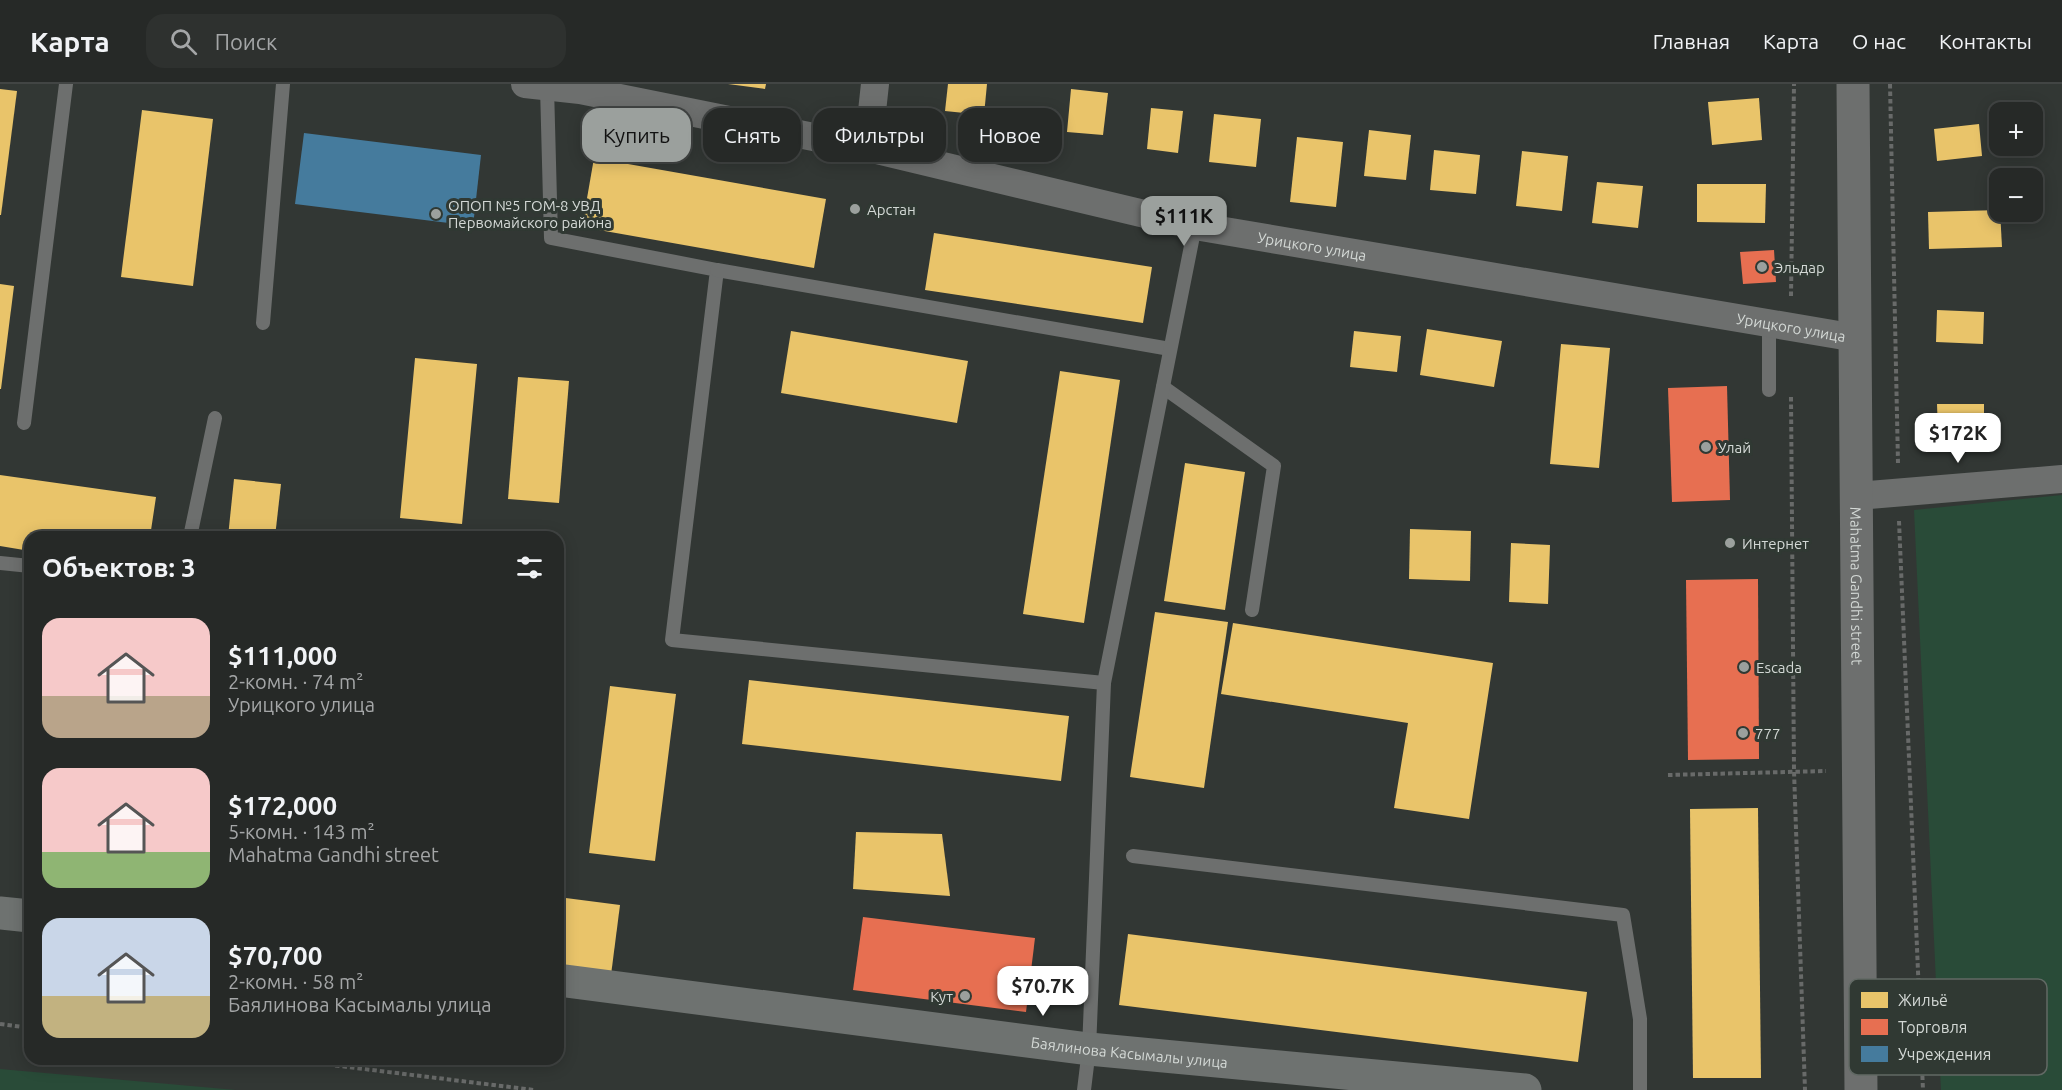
<!DOCTYPE html>
<html lang="ru">
<head>
<meta charset="utf-8">
<style>
  :root { --surface:#262927; --page:#2e312f; --text:#f1f3f6; --muted:#a4a6a7; --line:#424544; --accent:#9ba09d }
  body { margin:0; font-family:Ubuntu,sans-serif; background:var(--page); color:var(--text); height:100vh; display:flex; flex-direction:column; font-size:22px; white-space:nowrap }
  * { box-sizing:border-box; margin:0 }
  p { font-size:20px; color:var(--muted) }
  .icon { flex:none; width:33px; height:33px; fill:none; stroke:currentColor; stroke-width:2; stroke-linecap:round; stroke-linejoin:round }
  .map { position:relative; flex:1; overflow:hidden }
  .details { position:absolute; left:24px; top:447px; width:540px; height:534px; display:flex; flex-direction:column; background:var(--surface); border-radius:18px; box-shadow:0 3px 15px #0003,0 0 0 2px var(--line) }
  .details>* { flex:none }
  .top-card { position:absolute; left:582px; top:24px; width:570px; height:54px; display:flex; gap:12px }
  .fabs { position:absolute; left:1989px; top:18px; display:grid; gap:12px }
  .fabs a { display:grid; place-items:center; width:54px; height:54px; border-radius:12px; background:var(--surface); box-shadow:0 3px 15px #0003,0 0 0 2px var(--line); font-size:30px }
  .price { position:absolute; translate:-50% -51px; padding:0 14px; border-radius:12px; background:#fff; color:#222; font-size:20px; line-height:39px; filter:drop-shadow(0 2px 3px #0008) }
  .price::after { content:''; position:absolute; left:50%; top:36px; width:18px; height:14px; margin-left:-9px; background:inherit; clip-path:polygon(0 0,100% 0,50% 100%) }
  .price.on { background:var(--accent); color:#111 }
  ul { padding:0; list-style:none }
  li { display:flex; align-items:center; gap:18px; height:150px; padding:0 18px }
  li span { display:grid; place-items:center; flex:none; width:168px; height:120px; border-radius:18px; color:#555 }
  li>.icon { margin-inline-start:auto }
  span .icon { width:72px; height:72px; fill:#fffc; stroke-width:1 }
  li b { font-size:26px }
  h2 { display:flex; justify-content:space-between; align-items:center; height:72px; padding:0 18px; font-size:26px }
  .pill { padding:0 21px; border-radius:18px; background:var(--surface); box-shadow:0 3px 15px #0003,0 0 0 2px var(--line); font-size:21px; line-height:54px }
  .pill.on { background:var(--accent); color:#111 }
  header { display:flex; align-items:center; gap:36px; box-sizing:border-box; height:84px; padding:0 30px; background:var(--surface); border-bottom:2px solid var(--line) }
  header strong { font-size:28px }
  nav { display:flex; gap:33px; margin-inline-start:auto; font-size:21px }
  .search { width:420px; height:54px; background:var(--page); display:flex; align-items:center; gap:15px; box-sizing:border-box; padding:0 21px; border-radius:18px; color:var(--muted); font-size:22px }
  .map>svg:first-child { display:block }
</style>
</head>
<body>
<header>
<strong>Карта</strong>
<div class="search"><svg class="icon" aria-label="search" viewBox="0 0 24 24"><circle cx="10" cy="10" r="6"/><path d="M15 15l6 6"/></svg>Поиск</div>
<nav><a>Главная</a><a>Карта</a><a>О нас</a><a>Контакты</a></nav>
</header>
<div class="map">
<svg width="2062" height="1006" viewBox="0 0 2062 1006">
  <rect width="100%" height="100%" fill="#323734"/>
  <!-- green -->
  <g fill="#294b38">
    <path d="M2062,411V1006H1941L1914,426Z"/>
    <path d="M0,985L236,1006H0Z"/>
  </g>
  <!-- homes -->
  <g fill="#e9c46a">
    <path d="M728,0H766L765,5Z"/>
    <path d="M948,0H987L984,31L945,27Z"/>
    <path d="M0,5L17,7L1,131H0Z"/>
    <path d="M1071,5L1108,9L1103,51L1067,48Z"/>
    <path d="M1759,14L1762,56L1712,61L1708,18Z"/>
    <path d="M1151,24L1183,27L1178,69L1147,65Z"/>
    <path d="M142,26L213,35L193,202L121,193Z"/>
    <path d="M1214,30L1261,35L1256,83L1209,78Z"/>
    <path d="M1979,40L1982,72L1937,77L1934,45Z"/>
    <path d="M1369,46L1411,51L1406,96L1364,92Z"/>
    <path d="M1297,53L1343,58L1336,123L1290,118Z"/>
    <path d="M1434,66L1480,71L1476,110L1430,106Z"/>
    <path d="M1522,67L1568,72L1562,127L1516,122Z"/>
    <path d="M594,74L826,115L814,184L582,143Z"/>
    <path d="M1597,98L1643,102L1638,144L1592,139Z"/>
    <path d="M1697,100H1766L1765,139L1697,138Z"/>
    <path d="M2000,126L2002,163L1929,165L1928,128Z"/>
    <path d="M934,149L1152,183L1143,239L925,206Z"/>
    <path d="M0,200L14,202L1,305H0Z"/>
    <path d="M1937,226L1984,228L1983,260L1936,258Z"/>
    <path d="M1427,245L1502,257L1494,303L1420,291Z"/>
    <path d="M791,247L968,277L957,339L781,309Z"/>
    <path d="M1354,247L1401,252L1397,288L1350,283Z"/>
    <path d="M1561,260L1610,264L1599,384L1550,380Z"/>
    <path d="M415,274L477,280L462,440L400,434Z"/>
    <path d="M1060,287L1120,296L1084,539L1023,530Z"/>
    <path d="M518,293L569,297L559,419L508,415Z"/>
    <path d="M1937,320H1984V348H1938Z"/>
    <path d="M1185,379L1245,388L1225,526L1164,517Z"/>
    <path d="M0,391L156,413L150,453H30V467L0,462Z"/>
    <path d="M234,395L281,400L275,453H228Z"/>
    <path d="M1410,445L1471,447L1470,497L1409,495Z"/>
    <path d="M1511,459L1550,461L1548,520L1509,518Z"/>
    <path d="M1155,528L1228,538L1204,704L1130,693Z"/>
    <path d="M1233,539L1493,579L1469,735L1394,724L1408,639L1221,610Z"/>
    <path d="M749,596L1069,632L1061,697L742,660Z"/>
    <path d="M610,602L676,610L655,777L589,769Z"/>
    <path d="M1758,724L1761,994H1693L1690,725Z"/>
    <path d="M856,748L942,750L950,812L853,805Z"/>
    <path d="M558,813L620,821L611,891L558,885Z"/>
    <path d="M1128,850L1587,908L1578,978L1119,921Z"/>
  </g>
  <!-- shops -->
  <g fill="#e76f51">
    <path d="M1774,166L1776,198L1743,200L1740,168Z"/>
    <path d="M1727,302L1730,416L1672,418L1668,304Z"/>
    <path d="M1758,495L1759,675L1688,676L1686,496Z"/>
    <path d="M863,833L1035,854L1026,928L853,906Z"/>
  </g>
  <!-- public -->
  <path fill="#457b9d" d="M304,49L481,71L473,142L295,120Z"/>
  <g fill="none" stroke-linecap="round" stroke-linejoin="round">
    <!-- path -->
    <g stroke="#686a69" stroke-width="4" stroke-dasharray="4.5 3" stroke-linecap="butt">
      <path d="M1890,0L1898,379"/>
      <path d="M1791,212L1794,0"/>
      <path d="M1791,313L1794,687L1805,1006"/>
      <path d="M1899,437L1923,1006"/>
      <path d="M1668,691L1826,687"/>
      <path d="M0,940L30,944"/>
      <path d="M283,975L534,1006"/>
    </g>
    <!-- service -->
    <g stroke="#6d6f6e" stroke-width="14">
      <path d="M547,3L551,154L717,186L672,556L1104,599"/>
      <path d="M717,186L1170,265"/>
      <path d="M263,239L283,0"/>
      <path d="M1769,240V306"/>
      <path d="M1163,303L1274,382L1252,526"/>
      <path d="M24,339L66,0"/>
      <path d="M190,453L215,334"/>
      <path d="M0,479L30,482"/>
      <path d="M1133,772L1623,831L1640,935V1006"/>
      <path d="M1084,1006L1089,965L1104,599L1195,142"/>
    </g>
    <!-- minor -->
    <g stroke="#6d6f6e" stroke-width="28">
      <path id="s1" d="M525,0L580,6L868,64L1195,142L1856,254"/>
      <path d="M868,64L875,0"/>
      <path d="M1857,412L2062,395"/>
    </g>
    <!-- secondary -->
    <g stroke="#6e7270" stroke-width="33">
      <path d="M0,829L30,832"/>
      <path id="s2" d="M558,896L1089,965L1525,1006"/>
    </g>
    <!-- primary -->
    <path stroke="#6d6f6e" stroke-width="33" id="s3" d="M1853,0L1861,1006"/>
  </g>
  <!-- markers -->
  <g fill="#9ba09d" stroke="#303933" stroke-width="2">
    <circle cx="855" cy="125" r="6"/>
    <circle cx="436" cy="130" r="6"/>
    <circle cx="1762" cy="183" r="6"/>
    <circle cx="1706" cy="363" r="6"/>
    <circle cx="1730" cy="459" r="6"/>
    <circle cx="1744" cy="583" r="6"/>
    <circle cx="1743" cy="649" r="6"/>
    <circle cx="965" cy="912" r="6"/>
  </g>
  <g text-anchor="middle" dominant-baseline="central" stroke-width="6" stroke-linejoin="round" paint-order="stroke">
    <!-- poi labels -->
    <g font-size="15" fill="#d3d8d5" stroke="#303933" text-anchor="start">
      <text x="448" y="121">ОПОП №5 ГОМ-8 УВД<tspan x="448" dy="17">Первомайского района</tspan></text>
      <text x="867" y="125">Арстан</text>
      <text x="1774" y="183">Эльдар</text>
      <text x="1718" y="363">Улай</text>
      <text x="1742" y="459">Интернет</text>
      <text x="1756" y="583">Escada</text>
      <text x="1755" y="649">777</text>
      <text x="953" y="912" text-anchor="end">Кут</text>
    </g>
    <!-- street labels -->
    <g font-size="15" fill="#d3d8d5" stroke="#303933">
      <text stroke="none"><textPath href="#s1" startOffset="804">Урицкого улица</textPath></text>
      <text stroke="none"><textPath href="#s1" startOffset="1290">Урицкого улица</textPath></text>
      <text stroke="none"><textPath href="#s3" startOffset="502">Mahatma Gandhi street</textPath></text>
      <text stroke="none"><textPath href="#s2" startOffset="576">Баялинова Касымалы улица</textPath></text>
    </g>
  </g>
  <!-- legend -->
  <rect x="1849" y="895" width="198" height="96" rx="9" fill="#303933" stroke="#616964" stroke-width="1.5"/>
  <rect x="1861" y="908" width="27" height="16" fill="#e9c46a"/>
  <rect x="1861" y="935" width="27" height="16" fill="#e76f51"/>
  <rect x="1861" y="962" width="27" height="16" fill="#457b9d"/>
  <g font-size="16" fill="#d3d8d5">
    <text x="1898" y="922">Жильё</text>
    <text x="1898" y="949">Торговля</text>
    <text x="1898" y="976">Учреждения</text>
  </g>
</svg>
<div class="fabs">
<a>+</a>
<a>−</a>
</div>
<b class="price on" style="left:1184px;top:163px">$111K</b>
<b class="price" style="left:1958px;top:380px">$172K</b>
<b class="price" style="left:1043px;top:933px">$70.7K</b>
<div class="top-card">
<a class="pill on">Купить</a>
<a class="pill">Снять</a>
<a class="pill">Фильтры</a>
<a class="pill">Новое</a>
</div>
<section class="details">
<h2>Объектов: 3<svg class="icon" aria-label="filters" viewBox="0 0 24 24"><path d="M4 7h16M4 17h16"/><circle cx="9" cy="7" r="2"/><circle cx="15" cy="17" r="2"/></svg></h2>
<ul>
<li><span style="background:linear-gradient(#f6c9c9 65%,#b9a48a 0)"><svg class="icon" aria-label="home" viewBox="0 0 24 24"><path d="M3 11l9-7 9 7M6 9v11h12V9"/></svg></span><div><b>$111,000</b><p>2-комн. · 74 m²</p><p>Урицкого улица</p></div></li>
<li><span style="background:linear-gradient(#f6c9c9 70%,#8fb573 0)"><svg class="icon" aria-label="home" viewBox="0 0 24 24"><path d="M3 11l9-7 9 7M6 9v11h12V9"/></svg></span><div><b>$172,000</b><p>5-комн. · 143 m²</p><p>Mahatma Gandhi street</p></div></li>
<li><span style="background:linear-gradient(#c9d6e8 65%,#c2b280 0)"><svg class="icon" aria-label="home" viewBox="0 0 24 24"><path d="M3 11l9-7 9 7M6 9v11h12V9"/></svg></span><div><b>$70,700</b><p>2-комн. · 58 m²</p><p>Баялинова Касымалы улица</p></div></li>
</ul>
</section>
</div>
</body>
</html>
